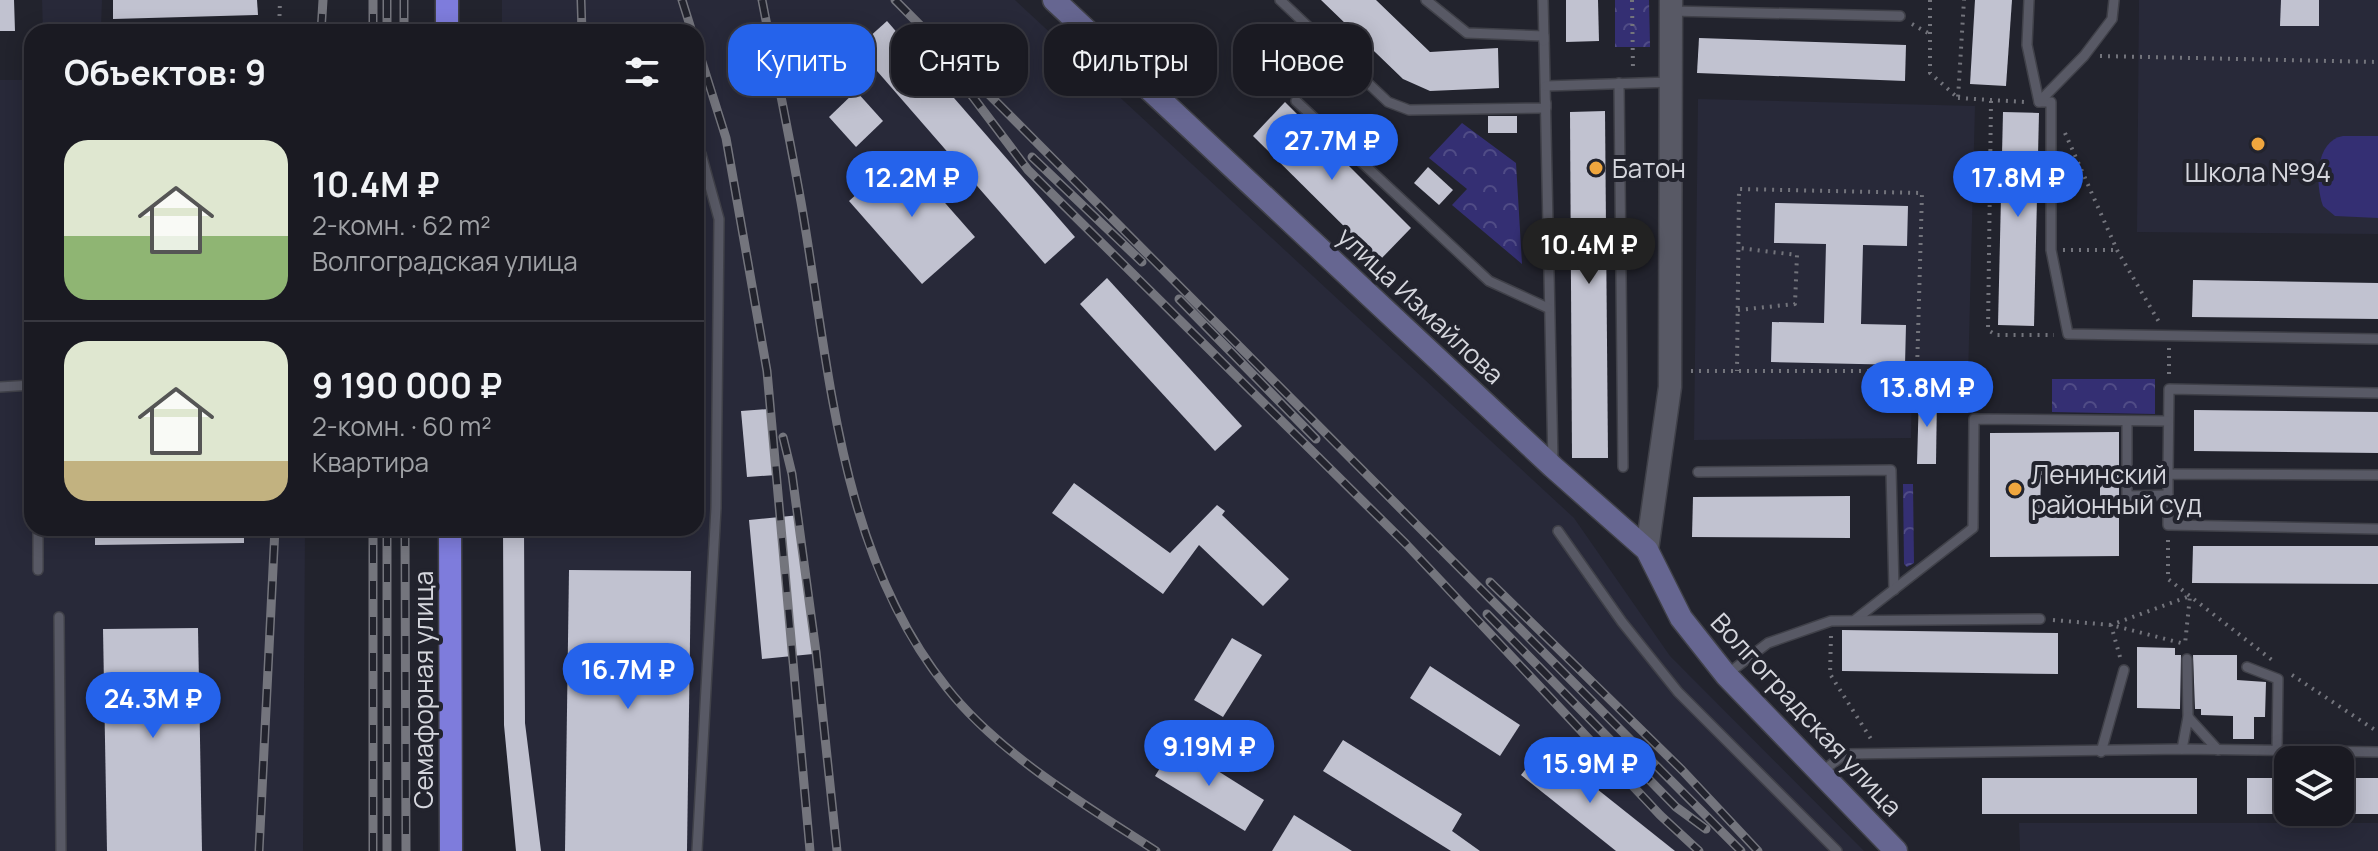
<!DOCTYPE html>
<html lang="ru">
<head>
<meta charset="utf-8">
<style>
  :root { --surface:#1a1a22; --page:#27272f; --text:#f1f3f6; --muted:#9fa1a5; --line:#383840; --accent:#2563eb }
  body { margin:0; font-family:Manrope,sans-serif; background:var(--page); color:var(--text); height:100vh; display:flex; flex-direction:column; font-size:30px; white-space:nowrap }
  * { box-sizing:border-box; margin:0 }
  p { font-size:26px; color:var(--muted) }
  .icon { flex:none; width:44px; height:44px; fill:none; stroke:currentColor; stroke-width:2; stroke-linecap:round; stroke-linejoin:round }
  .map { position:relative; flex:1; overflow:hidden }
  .panel { position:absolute; left:24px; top:24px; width:680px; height:512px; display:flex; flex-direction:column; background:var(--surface); border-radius:24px; box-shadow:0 4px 20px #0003,0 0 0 2px var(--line) }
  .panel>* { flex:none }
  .hud { position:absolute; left:728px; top:24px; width:760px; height:72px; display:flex; gap:16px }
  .tools { position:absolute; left:2274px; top:746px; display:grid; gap:16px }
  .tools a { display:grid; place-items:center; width:80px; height:80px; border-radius:16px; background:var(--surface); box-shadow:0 4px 20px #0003,0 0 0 2px var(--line); font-size:40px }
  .price { position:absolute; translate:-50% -68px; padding:0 18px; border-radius:28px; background:var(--accent); color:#fff; font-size:26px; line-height:52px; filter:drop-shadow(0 2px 4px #0008) }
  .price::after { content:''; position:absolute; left:50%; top:48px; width:24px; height:18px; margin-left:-12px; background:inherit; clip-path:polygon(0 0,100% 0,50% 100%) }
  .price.on { background:#222; color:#fff }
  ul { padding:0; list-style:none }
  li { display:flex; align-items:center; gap:24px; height:200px; padding:0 40px }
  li+li { border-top:2px solid var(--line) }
  li span { display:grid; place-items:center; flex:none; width:224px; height:160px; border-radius:24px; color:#555 }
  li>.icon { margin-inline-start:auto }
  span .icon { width:96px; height:96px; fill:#fffc; stroke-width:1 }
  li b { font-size:34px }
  h2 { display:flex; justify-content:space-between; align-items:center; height:96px; padding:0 40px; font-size:34px }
  .tag { padding:0 28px; border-radius:24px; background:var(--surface); box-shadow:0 4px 20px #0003,0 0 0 2px var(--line); font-size:28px; line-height:72px }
  .tag.on { background:var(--accent); color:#fff }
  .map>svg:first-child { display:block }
</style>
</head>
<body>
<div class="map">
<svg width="2378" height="851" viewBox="0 0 2378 851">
  <defs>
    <pattern id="forest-crowns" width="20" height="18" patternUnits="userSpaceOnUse" patternTransform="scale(2)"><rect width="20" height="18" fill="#342f73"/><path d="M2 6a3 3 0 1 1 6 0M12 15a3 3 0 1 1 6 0" fill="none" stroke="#504c86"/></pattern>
  </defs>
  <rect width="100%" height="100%" fill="#22232d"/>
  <!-- built -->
  <g fill="#282939">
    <path d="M42,0H102L101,29L267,27V32H43Z"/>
    <path d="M502,0H1015L1574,518L1670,656L1864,851H516L504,725L503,528H696V32H502Z"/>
    <path d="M2139,0H2378V234L2137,232Z"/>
    <path d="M0,80H32V528H305L303,851H0Z"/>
    <path d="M1698,99L1975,106L1968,379L1912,378L1911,438L1694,440Z"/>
    <path d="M2019,823H2378V851H2020Z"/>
  </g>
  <!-- forest -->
  <g fill="url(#forest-crowns)">
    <path d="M1615,0H1649L1650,47H1615Z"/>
    <path d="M1462,123L1516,163L1522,264L1452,205L1467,189L1429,158Z"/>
    <path d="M2052,379H2155V414L2052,412Z"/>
    <path d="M1903,484H1913L1914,563L1907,567L1904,564Z"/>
  </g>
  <!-- garden -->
  <path fill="#342f73" d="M2343,136H2378V218L2335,216L2323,206C2315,184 2315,141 2343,136Z"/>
  <!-- building -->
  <g fill="#c1c2d0" fill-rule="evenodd">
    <path d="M0,0H14L15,31H0Z"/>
    <path d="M113,0H257L258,15L113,19Z"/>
    <path d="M1321,0H1376L1430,52L1498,48L1499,88L1430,91L1403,79Z"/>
    <path d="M1566,0H1598L1599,41L1566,42Z"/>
    <path d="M1975,0H2012L2006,86L1970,84Z"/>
    <path d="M2281,0H2319V26H2280Z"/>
    <path d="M887,21L1075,237L1045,264L857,48Z"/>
    <path d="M1699,38L1906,45L1905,81L1697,73Z"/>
    <path d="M856,91L883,121L856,147L829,117Z"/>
    <path d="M1285,102L1411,228L1379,261L1253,136Z"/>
    <path d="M1605,111L1608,458H1572L1570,112Z"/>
    <path d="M2003,112L2039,113L2034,326L1998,325Z"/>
    <rect x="1488" y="116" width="29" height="17"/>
    <path d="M902,154L975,237L922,284L849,201Z"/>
    <path d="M1428,167L1453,190L1439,205L1414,183Z"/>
    <path d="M1775,203L1908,206L1907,246L1863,245L1861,324L1906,325L1905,365L1771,362L1772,322L1824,323L1826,244L1774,243Z"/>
    <path d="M1107,278L1242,426L1215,451L1080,304Z"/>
    <path d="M2193,280L2378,283V319L2192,317Z"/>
    <path d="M1919,394H1937L1936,464H1917Z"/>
    <path d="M769,409L776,475L747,477L741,411Z"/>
    <path d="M2194,410L2378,412V453L2194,451Z"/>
    <path d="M2119,432V556L1990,557V433ZM2041,475H2100V513L2040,514Z"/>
    <path d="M1074,483L1170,553L1217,505L1225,511L1222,515L1289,579L1263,606L1199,545L1163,594L1052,513Z"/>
    <path d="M1850,496V538L1692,537L1693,497Z"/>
    <path d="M800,515L813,654L762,659L749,520Z"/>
    <path d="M95,528H244V543L95,545Z"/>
    <path d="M503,528H524L525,723L541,851H516L504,725Z"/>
    <path d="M2193,546H2378V584L2192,583Z"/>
    <path d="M569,570L691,571L687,851H565Z"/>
    <path d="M198,628L202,851H107L103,629Z"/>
    <path d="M1842,630L2058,633V674L1842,671Z"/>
    <path d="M1232,638L1262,655L1223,717L1194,700Z"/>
    <path d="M2137,647L2175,648V655H2181L2180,709L2137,708Z"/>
    <path d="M2193,655H2237V680L2266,682L2265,717H2254V739H2233V716L2201,715V709H2195Z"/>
    <path d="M1430,666L1520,725L1500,756L1410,698Z"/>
    <path d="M1343,740L1462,814L1452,831L1480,851H1451L1323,771Z"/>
    <path d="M1175,744L1264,800L1245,831L1155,776Z"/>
    <path d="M1543,746L1675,851H1616L1521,775Z"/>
    <rect x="1982" y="778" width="215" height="36"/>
    <rect x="2247" y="778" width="41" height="36"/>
    <rect x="2340" y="778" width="38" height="36"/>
    <path d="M1294,815L1352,851H1272Z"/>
  </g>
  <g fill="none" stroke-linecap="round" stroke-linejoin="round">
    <defs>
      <g id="service">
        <path d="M1280,0L1388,102L1409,110L1546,108V103"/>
        <path d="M1426,0L1467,33L1544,36L1553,463"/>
        <path d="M1543,0L1544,41"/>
        <path d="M2029,0L2027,45L2039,102H2051V250L2068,334L2378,339"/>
        <path d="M1671,11L1900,16"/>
        <path d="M1619,83L1623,467"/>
        <path d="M1546,86L1671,82"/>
        <path d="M1296,101L1489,281L1548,308"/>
        <path d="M2039,102L2084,56L2112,19L2114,0"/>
        <path d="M0,387L32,385"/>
        <path d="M2127,422V496L2168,495"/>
        <path d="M1698,472L1891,470L1894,590"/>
        <path d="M2168,474L2169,389L2378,393"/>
        <path d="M2378,475L2168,474V525L2378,529"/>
        <path d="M38,528V570"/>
        <path d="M1558,531L1622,622L1678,692L1837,851"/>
        <path d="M59,617L61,851"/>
        <path d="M1856,619L1973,528L1974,419L2168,421"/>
        <path d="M2187,659L2188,717"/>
        <path d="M2247,667L2278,679L2277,751"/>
        <path d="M1726,675L1768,643L1831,621L2040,619"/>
        <path d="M2182,749L2188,717L2218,750"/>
        <path d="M2101,752L2124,670"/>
        <path d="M1820,773L1845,754L2182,749L2378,752"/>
        <path d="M697,851L716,508L719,219L701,154"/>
      </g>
      <path id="tertiary" d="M1647,550L1670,387L1671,0"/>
      <path id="secondary" d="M1054,0L1553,467L1647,550L1681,618L1726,675L1896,851"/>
      <g id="trunk">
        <path d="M447,32V0"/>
        <path d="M450,528L451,851"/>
      </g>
    </defs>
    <!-- service casing -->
    <use href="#service" stroke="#404149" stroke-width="12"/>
    <!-- tertiary casing -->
    <use href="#tertiary" stroke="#404149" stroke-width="25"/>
    <!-- secondary casing -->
    <use href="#secondary" stroke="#404149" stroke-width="25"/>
    <!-- trunk casing -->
    <use href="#trunk" stroke="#404149" stroke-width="25"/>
    <!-- path -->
    <g stroke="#73747c" stroke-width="4" stroke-dasharray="2 6" stroke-linecap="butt">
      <path d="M1632,0L1633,70"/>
      <path d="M1930,0V73L1958,98L1964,0"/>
      <path d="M1912,24L1928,33"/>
      <path d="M279,32L280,0"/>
      <path d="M2100,56L2378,62"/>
      <path d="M1958,98L2025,102"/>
      <path d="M1991,101L1988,330L1996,335H2054"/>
      <path d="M2065,133L2117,250L2159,322"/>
      <path d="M1633,166L1652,167"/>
      <path d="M2063,250H2117"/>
      <path d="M1738,310L1795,304L1797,255L1739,248"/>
      <path d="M2169,348V376"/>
      <path d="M1691,371H1917L1922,193L1739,189L1737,371"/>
      <path d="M2168,540V579L2272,660"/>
      <path d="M2053,620L2111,625L2185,644"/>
      <path d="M1831,636L1830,674L1871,739"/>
      <path d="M2120,657L2111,625L2190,596L2185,644"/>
      <path d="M2292,675L2378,732"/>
    </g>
    <!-- service -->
    <use href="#service" stroke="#585965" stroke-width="9"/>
    <!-- tertiary -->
    <use href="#tertiary" stroke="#585965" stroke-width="22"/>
    <!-- secondary -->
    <use href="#secondary" stroke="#666691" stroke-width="22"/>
    <!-- trunk -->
    <use href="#trunk" stroke="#7e7cdc" stroke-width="22"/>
    <defs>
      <g id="rail">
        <path d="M387,0V32"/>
        <path d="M404,0V32"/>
        <path d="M581,0L582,32"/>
        <path d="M682,0L692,32"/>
        <path d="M762,0C775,67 789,134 801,202C830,368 838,552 947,688C999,754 1087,806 1156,851"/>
        <path d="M895,0L1741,851"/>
        <path d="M321,32L323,0"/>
        <path d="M373,32V0"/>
        <path d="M696,43L726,138L767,371L810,851"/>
        <path d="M948,64L1028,170L1406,544L1660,815L1699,851"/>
        <path d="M1032,157L1142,262"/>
        <path d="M1179,299L1316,439"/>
        <path d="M783,437L792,474L816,652L837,851"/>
        <path d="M387,528V851"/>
        <path d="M405,528L406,851"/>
        <path d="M1490,582L1682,770L1758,851"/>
        <path d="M1487,614L1676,807L1706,829"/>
        <path d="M259,851L275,528"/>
        <path d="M373,851V528"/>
      </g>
    </defs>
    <!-- rail casing -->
    <use href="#rail" stroke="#74757d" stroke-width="9"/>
    <!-- rail -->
    <use href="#rail" stroke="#22232d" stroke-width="6" stroke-dasharray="18" stroke-linecap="butt"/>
  </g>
  <!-- markers -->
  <g fill="#f0a63e" stroke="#22232d" stroke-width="3">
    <circle cx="2258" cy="144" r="8"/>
    <circle cx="1596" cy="168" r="8"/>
    <circle cx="2015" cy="489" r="8"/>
  </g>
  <g text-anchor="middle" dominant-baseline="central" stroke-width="8" stroke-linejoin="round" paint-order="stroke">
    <!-- poi labels -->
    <g font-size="26" fill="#d5d6dd" stroke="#22232d" text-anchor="start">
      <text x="1612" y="168">Батон</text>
      <text x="2258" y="172" text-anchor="middle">Школа №94</text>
      <text x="2031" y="474">Ленинский<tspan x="2031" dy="30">районный суд</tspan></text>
    </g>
    <!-- street labels -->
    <g font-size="26" fill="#d5d6dd" stroke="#22232d">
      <text transform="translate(1421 305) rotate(43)">улица Измайлова</text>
      <text transform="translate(423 690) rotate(-90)">Семафорная улица</text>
      <text transform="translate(1807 714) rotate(47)">Волгоградская улица</text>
    </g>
  </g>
</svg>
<div class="tools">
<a><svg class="icon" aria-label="layers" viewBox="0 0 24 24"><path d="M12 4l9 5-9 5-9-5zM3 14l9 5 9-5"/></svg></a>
</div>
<b class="price" style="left:1332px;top:182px">27.7M ₽</b>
<b class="price" style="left:912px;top:219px">12.2M ₽</b>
<b class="price" style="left:2018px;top:219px">17.8M ₽</b>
<b class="price on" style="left:1589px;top:286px">10.4M ₽</b>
<b class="price" style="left:1927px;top:429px">13.8M ₽</b>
<b class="price" style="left:628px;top:711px">16.7M ₽</b>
<b class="price" style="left:153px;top:740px">24.3M ₽</b>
<b class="price" style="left:1209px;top:788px">9.19M ₽</b>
<b class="price" style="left:1590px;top:805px">15.9M ₽</b>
<div class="hud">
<a class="tag on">Купить</a>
<a class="tag">Снять</a>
<a class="tag">Фильтры</a>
<a class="tag">Новое</a>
</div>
<section class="panel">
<h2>Объектов: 9<svg class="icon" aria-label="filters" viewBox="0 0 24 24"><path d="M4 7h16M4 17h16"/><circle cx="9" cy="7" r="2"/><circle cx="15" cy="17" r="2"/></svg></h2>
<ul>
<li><span style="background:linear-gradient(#dfe7d0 60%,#8fb573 0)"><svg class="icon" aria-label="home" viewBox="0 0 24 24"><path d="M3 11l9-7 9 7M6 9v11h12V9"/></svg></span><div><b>10.4M ₽</b><p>2-комн. · 62 m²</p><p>Волгоградская улица</p></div></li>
<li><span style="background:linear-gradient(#dfe7d0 75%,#c2b280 0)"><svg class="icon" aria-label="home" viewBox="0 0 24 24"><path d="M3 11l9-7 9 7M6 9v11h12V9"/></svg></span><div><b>9 190 000 ₽</b><p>2-комн. · 60 m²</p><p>Квартира</p></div></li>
</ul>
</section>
</div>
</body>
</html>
